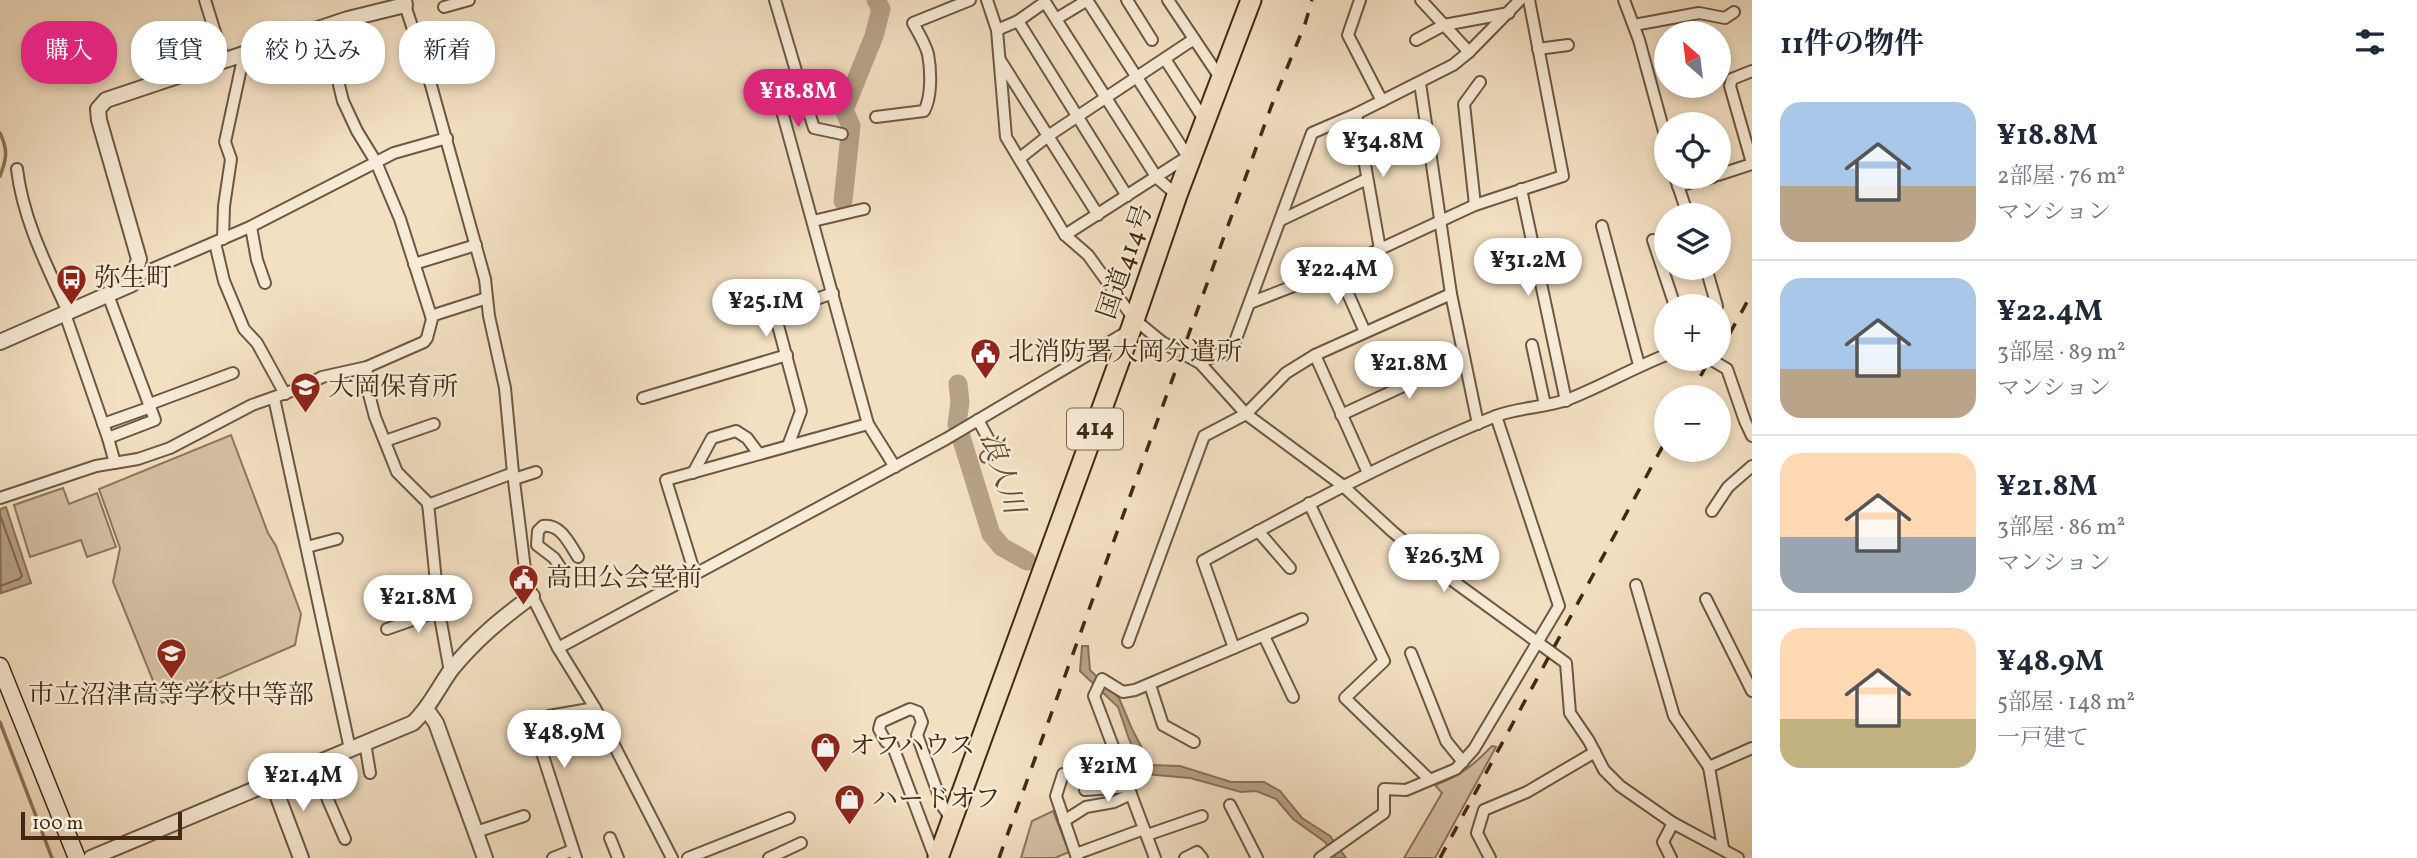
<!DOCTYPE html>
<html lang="ja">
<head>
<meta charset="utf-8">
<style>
  :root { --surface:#fff; --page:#f6f6f7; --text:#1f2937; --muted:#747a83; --line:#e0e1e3; --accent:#db2777 }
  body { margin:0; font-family:Vollkorn,"Noto Serif JP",serif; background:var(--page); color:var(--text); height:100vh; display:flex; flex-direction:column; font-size:26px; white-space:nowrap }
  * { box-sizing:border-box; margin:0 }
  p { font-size:23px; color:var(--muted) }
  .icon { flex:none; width:38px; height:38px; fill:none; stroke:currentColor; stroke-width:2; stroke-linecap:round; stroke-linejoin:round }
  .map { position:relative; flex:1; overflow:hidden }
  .panel { display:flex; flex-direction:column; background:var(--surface); width:665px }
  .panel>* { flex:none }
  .guide { position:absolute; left:21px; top:21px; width:665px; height:63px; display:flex; gap:14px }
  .needle { width:46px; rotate:332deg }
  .buttons { position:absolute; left:1654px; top:21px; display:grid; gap:14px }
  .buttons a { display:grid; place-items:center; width:77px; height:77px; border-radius:50%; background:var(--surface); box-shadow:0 4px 10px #0003; font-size:35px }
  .scale { position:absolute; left:21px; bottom:18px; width:161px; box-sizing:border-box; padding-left:7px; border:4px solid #432914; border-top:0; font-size:19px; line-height:24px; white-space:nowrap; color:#432914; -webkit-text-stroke:5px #f7ebd7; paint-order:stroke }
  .price { position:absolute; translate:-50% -60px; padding:0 16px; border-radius:24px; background:#fff; color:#222; font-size:23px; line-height:46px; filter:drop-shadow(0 2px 4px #0008) }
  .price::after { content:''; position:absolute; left:50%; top:42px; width:21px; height:16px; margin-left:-10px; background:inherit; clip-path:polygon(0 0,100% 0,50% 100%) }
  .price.current { background:var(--accent); color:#fff }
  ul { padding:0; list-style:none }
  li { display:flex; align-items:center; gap:21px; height:175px; padding:0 28px }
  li+li { border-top:2px solid var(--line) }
  li span { display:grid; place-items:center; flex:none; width:196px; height:140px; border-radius:21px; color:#555 }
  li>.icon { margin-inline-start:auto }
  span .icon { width:84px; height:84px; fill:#fffc; stroke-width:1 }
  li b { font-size:30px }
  h2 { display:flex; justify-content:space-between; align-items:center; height:84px; padding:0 28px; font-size:30px }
  .tag { padding:0 24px; border-radius:28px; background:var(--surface); box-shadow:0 4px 10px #0003; font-size:24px; line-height:63px }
  .tag.current { background:var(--accent); color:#fff }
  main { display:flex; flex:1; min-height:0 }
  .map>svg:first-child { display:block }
</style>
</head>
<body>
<main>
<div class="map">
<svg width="1752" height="858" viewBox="0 0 1752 858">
  <rect width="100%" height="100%" fill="#f3e0c2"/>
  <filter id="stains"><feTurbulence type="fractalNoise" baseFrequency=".00286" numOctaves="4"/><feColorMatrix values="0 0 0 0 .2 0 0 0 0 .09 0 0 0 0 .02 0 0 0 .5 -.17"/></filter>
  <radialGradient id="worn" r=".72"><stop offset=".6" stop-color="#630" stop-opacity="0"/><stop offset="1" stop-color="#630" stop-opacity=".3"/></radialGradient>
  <!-- green -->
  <g fill="#d5c1a4" stroke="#8c755c" stroke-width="2">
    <path d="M231,435L268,533L276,546L301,614L295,645L162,703L113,582L120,548L99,489Z"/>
    <path d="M63,488L69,504L97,493L116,547L87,557L81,540L30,557L14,505Z"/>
    <path d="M1492,746L1496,747L1435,858H1404L1442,793L1435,785C1459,777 1475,764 1492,746Z"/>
    <path d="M1053,811L1069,852L1055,858H1021L1032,821Z"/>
  </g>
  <!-- water -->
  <g fill="#b7a287" stroke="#897259" stroke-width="2">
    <path d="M6,507L31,583L1,593L0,509Z"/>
    <path d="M1082,646H1088L1090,670L1119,698L1132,729L1151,765L1180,766L1231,782H1264L1280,791L1302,818L1330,836L1346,858H1335L1325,842L1293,819L1276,799L1256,791L1241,792L1190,778L1145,774L1129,739L1118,707L1080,671Z"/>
  </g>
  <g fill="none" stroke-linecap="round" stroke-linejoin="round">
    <!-- shore -->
    <path stroke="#7d664e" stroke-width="2" d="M0,515L22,576L19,579L0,586"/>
    <!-- stream -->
    <g stroke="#897259" stroke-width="3.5">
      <path d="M0,133C8,150 7,158 0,176"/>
      <path d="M0,722L52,858"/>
    </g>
    <!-- river -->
    <g stroke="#b7a287" stroke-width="19">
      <path d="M843,201L851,126L844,110L874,36L881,9L876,0"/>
      <path d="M958,384L960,402L957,424L991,534L1002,547L1027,561"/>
    </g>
    <defs>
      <g id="minor">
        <path d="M205,0L224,61"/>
        <path d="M987,0L997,30L1006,137L1065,235L1088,255L1134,319L1162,342L1200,363L1246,414L1342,485L1393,532L1449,578L1566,663L1570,713L1589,741L1604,770L1620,786L1673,823L1738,858"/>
        <path d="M1087,0L1190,160"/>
        <path d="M1127,0L1152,40"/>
        <path d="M1168,0L1221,79"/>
        <path d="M1360,0L1348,35L1382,101"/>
        <path d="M1421,0L1469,52"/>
        <path d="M1624,0L1639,40L1666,139"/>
        <path d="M405,5L429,78L485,279L489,316L505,388L513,473L525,569L532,596L558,648L595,708L672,858"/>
        <path d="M444,7L469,0"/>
        <path d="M348,19L339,85L343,101L357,131L376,162L400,219L432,319L427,338L424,342L367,367L366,383L375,417L397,472L428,503L439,611L450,672"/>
        <path d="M1056,19L1086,1"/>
        <path d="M1018,21L1127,196"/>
        <path d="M1634,25L1699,13L1725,18L1734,12"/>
        <path d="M997,30L1018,21L1045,2L1157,178L1177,195"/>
        <path d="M1416,40L1444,25L1509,13"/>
        <path d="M1538,49L1568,45"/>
        <path d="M1165,59L1205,121"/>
        <path d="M1000,60L1098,215"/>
        <path d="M1752,71L1732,79L1730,86L1752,163"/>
        <path d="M798,78L814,128L842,134"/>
        <path d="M1420,83L1451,294L1478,424"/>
        <path d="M1356,114L1380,249"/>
        <path d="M876,117L924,111C932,97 931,70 928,54C925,43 918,32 913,23L970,0"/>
        <path d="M1020,158L1048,136L1194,39"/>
        <path d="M17,169C23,220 47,266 68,312"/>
        <path d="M1718,175L1752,164"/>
        <path d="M1675,177L1688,215"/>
        <path d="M1678,186L1713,177"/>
        <path d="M1521,189L1566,401"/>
        <path d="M1475,205L1464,104L1480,82"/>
        <path d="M1281,220L1367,179"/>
        <path d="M813,221L864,209"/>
        <path d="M1602,226L1639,365"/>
        <path d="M251,227L257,260L265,283"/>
        <path d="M1065,235L1187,157"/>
        <path d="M223,239L224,206L231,159L225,142L244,54"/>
        <path d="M1653,240L1675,306"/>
        <path d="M215,243L224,281L244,329L257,343L285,394"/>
        <path d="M414,264L476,245"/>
        <path d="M1706,268L1717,306"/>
        <path d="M1337,269L1365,332"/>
        <path d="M136,276L250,227L394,153L447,138"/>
        <path d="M108,295L155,420L108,438L115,463"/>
        <path d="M1250,303L1337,269L1475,205L1563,176L1529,0"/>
        <path d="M65,314L108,438"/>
        <path d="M431,316L487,298"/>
        <path d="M1532,345L1545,405"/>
        <path d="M1315,355L1368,473"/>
        <path d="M1710,359L1727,369L1745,421L1752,436"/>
        <path d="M1200,363L1233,347L1312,133L1356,114L1453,65L1469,52L1520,0"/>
        <path d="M274,398L350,749"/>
        <path d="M643,398L787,355"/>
        <path d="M150,404L233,373"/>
        <path d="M1341,415L1464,358"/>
        <path d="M978,420L995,451L986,457"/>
        <path d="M103,424L151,407"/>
        <path d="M868,424L895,467"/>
        <path d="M385,441L434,424"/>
        <path d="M788,446L801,411L775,314L833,293"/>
        <path d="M693,473L712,438L736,431L747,438L759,454"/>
        <path d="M514,479L536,472"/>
        <path d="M0,498L96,466L138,459L170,448L252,405L303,387L322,377L367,367"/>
        <path d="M1309,503L1384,661L1345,698L1429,779"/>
        <path d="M428,505L513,473"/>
        <path d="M1712,511L1728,487L1752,466"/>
        <path d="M1258,531L1290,568"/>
        <path d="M307,547L337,539"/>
        <path d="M562,570L554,558L537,545L538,531L543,526C561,524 569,543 578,557"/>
        <path d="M695,574L666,480L868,424L777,93L799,81L775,0"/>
        <path d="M1636,585L1674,716L1709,767"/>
        <path d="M1706,599L1752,691"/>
        <path d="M387,629L439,611"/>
        <path d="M1264,636L1293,697"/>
        <path d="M1128,642L1204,436L1246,414L1286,373L1315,355L1451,294"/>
        <path d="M558,648L946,439L1130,330"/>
        <path d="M1234,648L1203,561C1299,509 1394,457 1496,416C1519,407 1546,408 1569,399C1602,386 1633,368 1666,355"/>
        <path d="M1411,653L1446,741L1463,762"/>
        <path d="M1150,685L1163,725L1194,742"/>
        <path d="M365,743L370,773"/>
        <path d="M317,762L328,800L345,839"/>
        <path d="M1063,774L1056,796L1077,858"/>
        <path d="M1085,790L1128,787"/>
        <path d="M1230,805L1257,858"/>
        <path d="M1064,821L1086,807L1114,802L1131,794"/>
        <path d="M476,832L524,816"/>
        <path d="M1147,835L1202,816"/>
        <path d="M610,838L618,858"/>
        <path d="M1723,848L1709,767L1752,748"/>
        <path d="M1076,854L1144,829"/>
        <path d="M553,858L573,850"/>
        <path d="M576,858L533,725L549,716L595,708"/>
        <path d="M688,858L789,818"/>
        <path d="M769,858L801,843"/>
        <path d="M935,858L892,744L886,742L879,729L881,722L910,709L918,712L922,722L917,735L943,807L952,820"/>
        <path d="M1155,858L1094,696L1102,679L1123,692L1135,690L1302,619"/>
        <path d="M1185,858L1197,852L1202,858"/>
        <path d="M1320,858L1384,813V789L1406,790L1456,769L1474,749L1559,606L1496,416"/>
        <path d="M1490,858L1477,833L1484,810L1527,792L1595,752"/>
        <path d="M1671,858L1663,842L1673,823"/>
      </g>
      <g id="tertiary">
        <path d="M0,342L132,284L139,259L99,120L98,109L106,100L348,19L405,5L404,0"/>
        <path d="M427,710L436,723L485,858"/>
        <path d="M272,781L301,858"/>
        <path d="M91,858L413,723C430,707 438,688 451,670C475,640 502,618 532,596"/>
      </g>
      <path id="secondary" d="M0,666L77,858"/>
      <path id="trunk" d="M938,858L1131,329L1177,195L1251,0"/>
    </defs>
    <!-- minor casing -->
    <use href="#minor" stroke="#6f5740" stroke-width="14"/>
    <!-- tertiary casing -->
    <use href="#tertiary" stroke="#6f5740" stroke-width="18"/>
    <!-- secondary casing -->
    <use href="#secondary" stroke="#432914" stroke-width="19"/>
    <!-- trunk casing -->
    <use href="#trunk" stroke="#432914" stroke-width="23"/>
    <!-- minor -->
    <use href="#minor" stroke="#f7ebd7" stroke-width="10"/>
    <!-- tertiary -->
    <use href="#tertiary" stroke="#f7ebd7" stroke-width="14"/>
    <!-- secondary -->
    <use href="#secondary" stroke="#f7ebd7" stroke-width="16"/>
    <!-- trunk -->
    <use href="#trunk" stroke="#f3e0c2" stroke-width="19"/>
    <!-- rail -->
    <g stroke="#432914" stroke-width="3.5" stroke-dasharray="12 12" stroke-linecap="butt">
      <path d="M1718,355L1752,293"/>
      <path d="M1689,397L1710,359"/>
      <path d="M999,858L1271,107L1305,24L1312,0"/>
      <path d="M1440,858L1666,440"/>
    </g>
  </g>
  <!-- icons -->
  <defs>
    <symbol id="bus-pin" viewBox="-11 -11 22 30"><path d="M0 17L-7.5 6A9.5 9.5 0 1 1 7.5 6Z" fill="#8f2418" stroke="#f7ebd7"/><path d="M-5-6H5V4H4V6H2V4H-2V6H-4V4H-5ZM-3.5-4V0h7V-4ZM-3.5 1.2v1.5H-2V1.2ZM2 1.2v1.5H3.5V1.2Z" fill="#fff"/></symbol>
    <symbol id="civic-pin" viewBox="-11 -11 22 30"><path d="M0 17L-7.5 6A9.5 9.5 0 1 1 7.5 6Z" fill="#8f2418" stroke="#f7ebd7"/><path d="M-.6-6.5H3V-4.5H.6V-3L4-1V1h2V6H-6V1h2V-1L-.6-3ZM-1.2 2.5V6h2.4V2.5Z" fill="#fff"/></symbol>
    <symbol id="school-pin" viewBox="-11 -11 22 30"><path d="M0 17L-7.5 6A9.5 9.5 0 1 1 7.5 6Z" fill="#8f2418" stroke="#f7ebd7"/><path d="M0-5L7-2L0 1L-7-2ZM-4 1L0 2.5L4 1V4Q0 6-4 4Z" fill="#fff"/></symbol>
    <symbol id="shop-pin" viewBox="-11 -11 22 30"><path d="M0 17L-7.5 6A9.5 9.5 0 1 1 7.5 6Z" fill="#8f2418" stroke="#f7ebd7"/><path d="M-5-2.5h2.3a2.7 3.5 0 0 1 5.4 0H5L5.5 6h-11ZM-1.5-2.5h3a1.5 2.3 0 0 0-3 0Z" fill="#fff"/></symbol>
  </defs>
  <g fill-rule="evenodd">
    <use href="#bus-pin" x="54" y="262" width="35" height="47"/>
    <use href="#civic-pin" x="968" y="336" width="35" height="47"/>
    <use href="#school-pin" x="288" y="370" width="35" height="47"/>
    <use href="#civic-pin" x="506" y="562" width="35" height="47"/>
    <use href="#school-pin" x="154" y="636" width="35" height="47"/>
    <use href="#shop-pin" x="808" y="730" width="35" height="47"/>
    <use href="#shop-pin" x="832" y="782" width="35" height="47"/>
  </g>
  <g text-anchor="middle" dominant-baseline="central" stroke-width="5" stroke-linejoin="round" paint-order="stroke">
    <!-- shield labels -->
    <rect fill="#f7ebd7" stroke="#79634e" stroke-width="2" x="1067" y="408.5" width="56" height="41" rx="5"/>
    <g font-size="24" font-weight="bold" fill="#432914">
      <text x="1095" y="429">414</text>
    </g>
    <!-- street labels -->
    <g font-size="26" fill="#432914" stroke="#f7ebd7">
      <text transform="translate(1126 262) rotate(-71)">国道414号</text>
    </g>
    <!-- poi labels -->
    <g font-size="26" fill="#432914" stroke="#f7ebd7" text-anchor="start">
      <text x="94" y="279">弥生町</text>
      <text x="1008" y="353">北消防署大岡分遣所</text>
      <text x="328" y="388">大岡保育所</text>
      <text x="546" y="579">高田公会堂前</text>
      <text x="171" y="696" text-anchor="middle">市立沼津高等学校中等部</text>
      <text x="849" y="747">オフハウス</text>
      <text x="872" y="800">ハードオフ</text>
    </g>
    <!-- water labels -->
    <g font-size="28" font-style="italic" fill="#664d36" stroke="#f7ebd7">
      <text transform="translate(1001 473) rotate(72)">浪人川</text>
    </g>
  </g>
  <rect width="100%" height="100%" filter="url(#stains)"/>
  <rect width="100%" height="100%" fill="url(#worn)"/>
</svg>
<div class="buttons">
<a><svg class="needle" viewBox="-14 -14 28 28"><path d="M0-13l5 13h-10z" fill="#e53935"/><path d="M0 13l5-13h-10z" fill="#747a83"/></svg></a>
<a><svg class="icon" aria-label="locate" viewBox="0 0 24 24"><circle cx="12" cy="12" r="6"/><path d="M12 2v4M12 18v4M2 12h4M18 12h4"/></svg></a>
<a><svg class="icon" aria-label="layers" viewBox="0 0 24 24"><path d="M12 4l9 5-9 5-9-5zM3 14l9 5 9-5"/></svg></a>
<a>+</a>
<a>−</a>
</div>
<div class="scale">100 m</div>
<b class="price current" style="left:798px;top:129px">¥18.8M</b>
<b class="price" style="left:1383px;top:179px">¥34.8M</b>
<b class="price" style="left:1528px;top:298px">¥31.2M</b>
<b class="price" style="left:1337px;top:307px">¥22.4M</b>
<b class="price" style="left:766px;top:339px">¥25.1M</b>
<b class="price" style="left:1409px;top:401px">¥21.8M</b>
<b class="price" style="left:1444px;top:594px">¥26.3M</b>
<b class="price" style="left:418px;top:635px">¥21.8M</b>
<b class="price" style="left:564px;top:770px">¥48.9M</b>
<b class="price" style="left:1108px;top:804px">¥21M</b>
<b class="price" style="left:303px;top:813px">¥21.4M</b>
<div class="guide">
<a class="tag current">購入</a>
<a class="tag">賃貸</a>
<a class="tag">絞り込み</a>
<a class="tag">新着</a>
</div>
</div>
<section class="panel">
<h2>11件の物件<svg class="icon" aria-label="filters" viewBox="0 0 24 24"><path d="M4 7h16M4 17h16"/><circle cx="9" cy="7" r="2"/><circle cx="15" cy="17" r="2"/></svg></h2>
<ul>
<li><span style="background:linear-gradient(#a9c7e8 60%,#b9a48a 0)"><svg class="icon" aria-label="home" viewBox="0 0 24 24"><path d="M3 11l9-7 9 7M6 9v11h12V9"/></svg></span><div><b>¥18.8M</b><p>2部屋 · 76 m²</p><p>マンション</p></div></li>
<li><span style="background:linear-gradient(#a9c7e8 65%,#b9a48a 0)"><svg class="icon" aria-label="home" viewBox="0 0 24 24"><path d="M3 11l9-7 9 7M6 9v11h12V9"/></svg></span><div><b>¥22.4M</b><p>3部屋 · 89 m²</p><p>マンション</p></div></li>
<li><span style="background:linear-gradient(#ffd9b3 60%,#9aa5b1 0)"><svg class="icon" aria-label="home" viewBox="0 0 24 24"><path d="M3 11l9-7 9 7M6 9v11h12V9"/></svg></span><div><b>¥21.8M</b><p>3部屋 · 86 m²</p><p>マンション</p></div></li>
<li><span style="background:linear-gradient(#ffd9b3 65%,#c2b280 0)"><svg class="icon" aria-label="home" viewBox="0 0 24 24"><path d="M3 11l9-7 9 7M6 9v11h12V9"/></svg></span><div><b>¥48.9M</b><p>5部屋 · 148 m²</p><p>一戸建て</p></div></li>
</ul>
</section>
</main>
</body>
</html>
